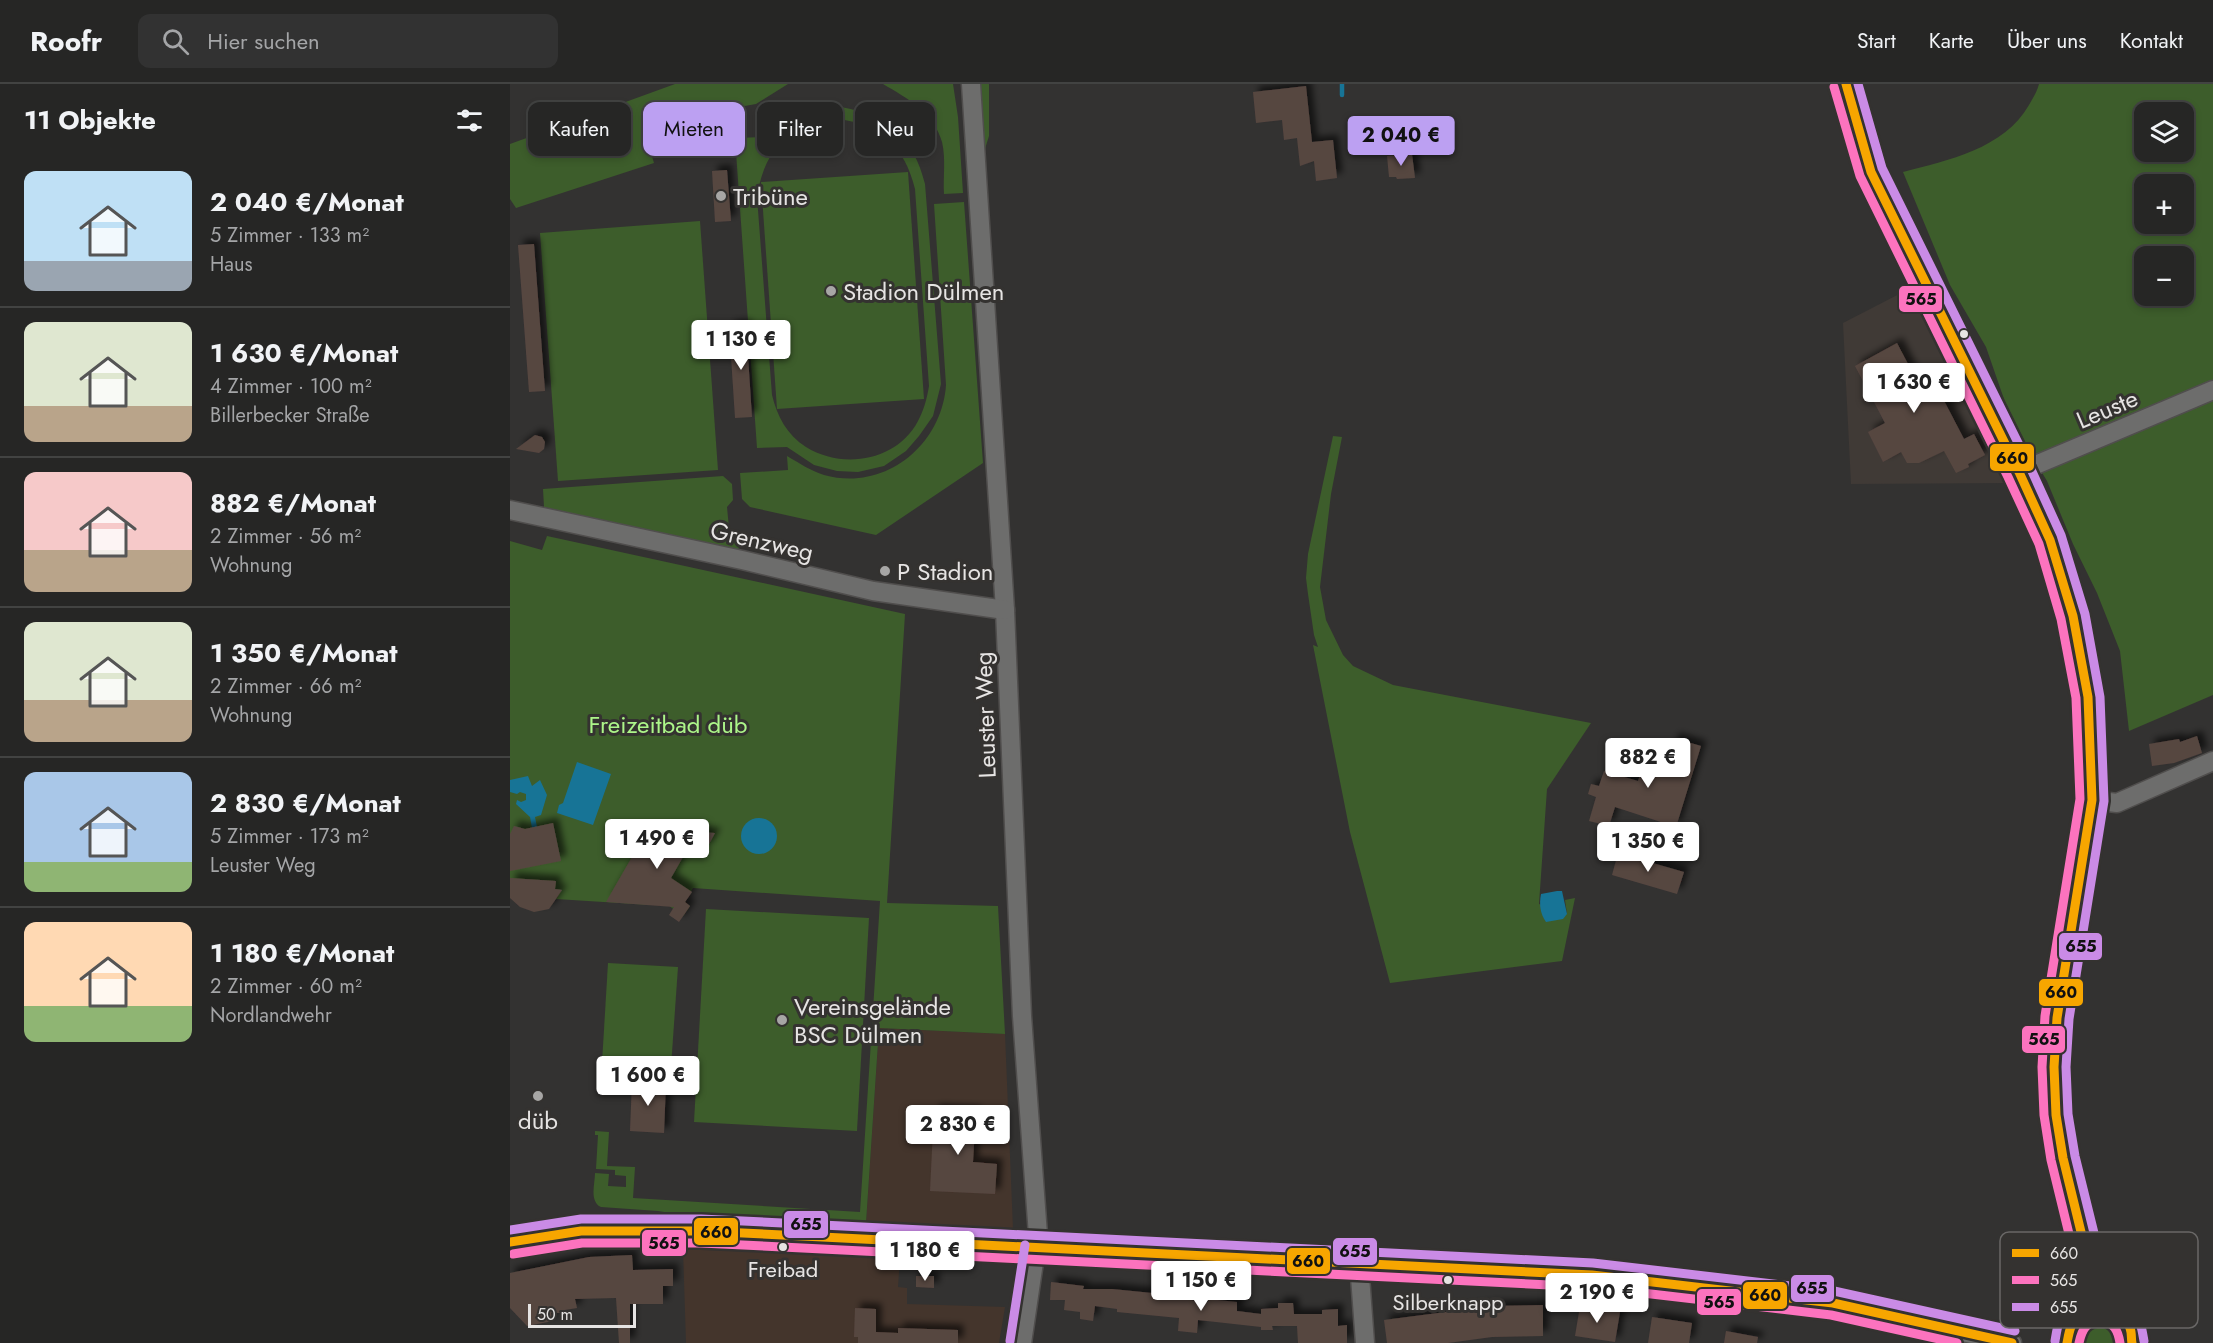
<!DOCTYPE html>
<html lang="de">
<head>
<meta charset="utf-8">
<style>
  :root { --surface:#262625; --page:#323232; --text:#f1f3f6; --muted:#a4a5a7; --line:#424342; --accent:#bca0f2 }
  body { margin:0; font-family:Jost,sans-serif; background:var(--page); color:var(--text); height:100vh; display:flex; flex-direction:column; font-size:22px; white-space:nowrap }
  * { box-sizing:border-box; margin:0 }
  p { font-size:20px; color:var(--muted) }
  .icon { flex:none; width:33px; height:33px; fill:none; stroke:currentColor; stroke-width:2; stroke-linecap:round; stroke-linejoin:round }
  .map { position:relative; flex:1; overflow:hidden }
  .details { display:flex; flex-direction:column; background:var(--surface); width:510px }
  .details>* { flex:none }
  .banner { position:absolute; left:18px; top:18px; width:570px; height:54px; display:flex; gap:12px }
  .fabs { position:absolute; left:1624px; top:18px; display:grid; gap:12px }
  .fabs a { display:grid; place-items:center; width:60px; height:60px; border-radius:12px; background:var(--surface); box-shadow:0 3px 9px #0003,0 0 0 2px var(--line); font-size:30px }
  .scale { position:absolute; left:18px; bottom:15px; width:108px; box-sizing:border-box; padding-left:6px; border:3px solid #e6e4e3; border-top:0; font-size:16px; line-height:21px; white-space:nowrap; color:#e6e4e3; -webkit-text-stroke:4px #343230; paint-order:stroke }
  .price { position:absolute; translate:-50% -51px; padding:0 14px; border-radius:6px; background:#fff; color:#222; font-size:20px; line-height:39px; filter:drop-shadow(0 2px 3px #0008) }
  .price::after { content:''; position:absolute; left:50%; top:36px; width:18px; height:14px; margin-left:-9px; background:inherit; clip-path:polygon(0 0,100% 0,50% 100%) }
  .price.current { background:var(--accent); color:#111 }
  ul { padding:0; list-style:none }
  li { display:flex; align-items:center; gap:18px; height:150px; padding:0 24px }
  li+li { border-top:2px solid var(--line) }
  li span { display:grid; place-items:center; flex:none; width:168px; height:120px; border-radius:12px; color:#555 }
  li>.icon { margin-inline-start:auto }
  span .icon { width:72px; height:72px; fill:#fffc; stroke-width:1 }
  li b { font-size:26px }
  h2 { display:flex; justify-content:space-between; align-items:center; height:72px; padding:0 24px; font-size:26px }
  .pill { padding:0 21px; border-radius:12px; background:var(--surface); box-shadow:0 3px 9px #0003,0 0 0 2px var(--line); font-size:21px; line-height:54px }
  .pill.current { background:var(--accent); color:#111 }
  header { display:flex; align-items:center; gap:36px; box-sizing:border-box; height:84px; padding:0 30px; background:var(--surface); border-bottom:2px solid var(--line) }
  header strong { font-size:28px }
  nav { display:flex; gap:33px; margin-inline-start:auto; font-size:21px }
  .search { width:420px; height:54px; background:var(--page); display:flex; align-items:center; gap:15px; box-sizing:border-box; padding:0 21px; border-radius:12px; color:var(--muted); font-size:22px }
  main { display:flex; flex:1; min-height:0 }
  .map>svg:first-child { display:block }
</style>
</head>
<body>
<header>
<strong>Roofr</strong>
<div class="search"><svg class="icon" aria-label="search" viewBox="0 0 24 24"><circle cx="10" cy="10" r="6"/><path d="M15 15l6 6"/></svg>Hier suchen</div>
<nav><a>Start</a><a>Karte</a><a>Über uns</a><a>Kontakt</a></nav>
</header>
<main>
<section class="details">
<h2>11 Objekte<svg class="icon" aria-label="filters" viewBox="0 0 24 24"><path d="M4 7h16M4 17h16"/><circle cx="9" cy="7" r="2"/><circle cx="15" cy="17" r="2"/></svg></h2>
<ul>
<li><span style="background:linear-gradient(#bfe0f5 75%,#9aa5b1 0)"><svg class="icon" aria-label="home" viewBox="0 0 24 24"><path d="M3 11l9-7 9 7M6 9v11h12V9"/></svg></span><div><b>2 040 €/Monat</b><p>5 Zimmer · 133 m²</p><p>Haus</p></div></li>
<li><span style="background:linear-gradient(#dfe7d0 70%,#b9a48a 0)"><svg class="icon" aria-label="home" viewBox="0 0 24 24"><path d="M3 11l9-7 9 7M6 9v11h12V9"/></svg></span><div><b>1 630 €/Monat</b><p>4 Zimmer · 100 m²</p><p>Billerbecker Straße</p></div></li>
<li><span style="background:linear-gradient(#f6c9c9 65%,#b9a48a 0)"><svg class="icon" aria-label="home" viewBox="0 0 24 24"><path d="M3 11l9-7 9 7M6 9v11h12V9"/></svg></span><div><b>882 €/Monat</b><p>2 Zimmer · 56 m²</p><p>Wohnung</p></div></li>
<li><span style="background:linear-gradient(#dfe7d0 65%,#b9a48a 0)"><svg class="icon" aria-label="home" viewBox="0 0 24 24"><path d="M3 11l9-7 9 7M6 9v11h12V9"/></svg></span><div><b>1 350 €/Monat</b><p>2 Zimmer · 66 m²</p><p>Wohnung</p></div></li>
<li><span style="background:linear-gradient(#a9c7e8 75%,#8fb573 0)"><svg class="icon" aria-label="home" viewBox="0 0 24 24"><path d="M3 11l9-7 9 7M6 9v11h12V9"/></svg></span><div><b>2 830 €/Monat</b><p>5 Zimmer · 173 m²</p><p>Leuster Weg</p></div></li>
<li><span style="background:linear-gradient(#ffd9b3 70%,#8fb573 0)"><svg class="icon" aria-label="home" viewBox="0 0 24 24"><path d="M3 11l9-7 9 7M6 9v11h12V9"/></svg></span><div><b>1 180 €/Monat</b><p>2 Zimmer · 60 m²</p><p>Nordlandwehr</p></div></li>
</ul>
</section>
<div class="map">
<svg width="1703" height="1259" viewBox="0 0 1703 1259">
  <defs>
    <filter id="shadow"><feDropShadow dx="5.5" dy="-5.5" stdDeviation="3" flood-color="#0009"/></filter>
  </defs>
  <rect width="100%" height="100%" fill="#333231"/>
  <!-- built -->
  <path fill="#403a36" d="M1399,205L1500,399L1341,400L1333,239Z"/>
  <!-- education -->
  <g fill="#44352c">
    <path d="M369,944L495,950L503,1145L356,1139Z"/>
    <path d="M173,1165L390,1174L388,1203L397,1204V1220L495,1223L489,1259H176Z"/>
  </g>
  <!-- green -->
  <g fill="#3d5d2b" fill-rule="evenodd">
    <path d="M165,0H278L246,20L195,29L196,62L193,63L186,39L135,49L144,79L6,124L0,115V60Z"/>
    <path d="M373,0H443L448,33L453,109L434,110C433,94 436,74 432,58C424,29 397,14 373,0Z"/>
    <path d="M469,0H479V52L474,68Z"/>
    <path d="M1529,0H1703V611L1619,647L1610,567L1587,509L1563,460L1537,397L1522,372L1495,318L1476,263L1440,201L1393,88C1438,76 1494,65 1519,21C1523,14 1527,8 1529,0ZM1635,28H1674V68H1635ZM1635,100H1674V140H1635ZM1635,172H1674V212H1635Z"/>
    <path d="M331,23C377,31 404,54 415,100L431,300L423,332L409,352L396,367L374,382L348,388L327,387L304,381L277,363L247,364L225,54L258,53L272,42L292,29ZM328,35C370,40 395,63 405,105L419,302C417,314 414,326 408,337C387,377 333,386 296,363C277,351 267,332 262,311L247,113C254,66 280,38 328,35Z"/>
    <path d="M398,88L414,315L267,325L251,98Z"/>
    <path d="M454,118L473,379L366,451L240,423L232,415L230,389L278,386L277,372C289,379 301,387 314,391C375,408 432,361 436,301L424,120Z"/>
    <path d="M190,137L208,386L48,397L30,149Z"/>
    <path d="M823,352L832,353L821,410L810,503L816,536L833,571L843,582L883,601L1081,639L1037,705L1029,820L1057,830L1055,816L1065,814L1052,877L880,899L840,748L803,561L808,563L804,551L798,510L796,494L798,470Z"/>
    <path d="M213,392L222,400L223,416L217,423L219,444L227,452L229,467L34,423L33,405Z"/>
    <path d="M37,452L395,530L377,819L488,822L495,950L369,944L356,1139L179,1132L148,1127L91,1123C79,1117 85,1100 85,1089L99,1090L98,1102L116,1103V1092L105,1091V1086L86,1085L88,1051H85V1047L99,1048L97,1082L125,1083L123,1114L350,1128L370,817L183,804L175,818L180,822L173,832L147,813L141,821L46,815L51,807L0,804V457L32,466Z"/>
    <path d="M196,825L359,834L347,1047L184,1038Z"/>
    <path d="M98,879L168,883L161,983L92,979Z"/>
    <path d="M1598,1233L1612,1246L1613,1259H1566L1567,1247L1580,1234Z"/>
  </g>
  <!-- water -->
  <g fill="#177496">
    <path d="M67,678L101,690L83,741L47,729L49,721L53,719Z"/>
    <path d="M18,692L22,702L30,696L37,711L31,731L25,733L27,743L22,744L20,733L6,720L7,716L11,718L16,716V710L10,708L7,710L0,708V696Z"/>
    <circle cx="249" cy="752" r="18"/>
    <path d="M1047,807H1052L1057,830L1053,835L1036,838C1030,829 1029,821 1031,810Z"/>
  </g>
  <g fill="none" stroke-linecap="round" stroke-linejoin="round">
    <!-- stream -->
    <path stroke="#177496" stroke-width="4.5" d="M832,0V11"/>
  </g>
  <!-- building -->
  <g fill="#574640" filter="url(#shadow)">
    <path d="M796,2L802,58L823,56L827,94L806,97L804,77L790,82L787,54L774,56L772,36L746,39L743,8Z"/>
    <path d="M902,70L905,94L887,95L886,93H879L877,72Z"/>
    <path d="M217,86L221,137L205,138L202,87Z"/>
    <path d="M24,160L35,307L19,308L8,161Z"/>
    <path d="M236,241L242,333L225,334L219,242Z"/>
    <path d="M1387,259L1408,299L1430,287L1438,303L1429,307L1454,355L1464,350L1475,371L1458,380L1459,383L1446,389L1434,367L1409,379H1397L1391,368L1373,378L1358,348L1375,339L1345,282Z"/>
    <path d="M25,351L32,353L35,358L34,365L29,369L6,365Z"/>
    <path d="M1687,652L1692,669L1664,679L1642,682L1639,660L1669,655L1670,658Z"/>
    <path d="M1164,654L1191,662L1166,743L1105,723L1099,742L1079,737L1086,713L1078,710L1081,700L1089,702L1094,687L1128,697L1132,685L1152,691Z"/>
    <path d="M43,739L51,777L0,787V750L4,742L15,745Z"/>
    <path d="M157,746L205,749L197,764L183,762L177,766L161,794L182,808L175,818L180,822L169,838L159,831L164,823L96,818L126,766L111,767L123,747L155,749Z"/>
    <path d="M1108,769L1174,788L1167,810L1102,791Z"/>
    <path d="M0,794L46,797L45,805L52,806L39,825L24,828L10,823L0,814Z"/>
    <path d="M122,997L156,999L154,1049L120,1047Z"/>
    <path d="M424,1026L466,1028L463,1078L487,1080L485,1110L420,1107Z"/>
    <path d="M122,1171L123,1186L163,1185V1202H153V1220H120V1259H109L106,1214L65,1215L67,1224L49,1227L50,1229H41L43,1237L17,1242L0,1224V1189L79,1173Z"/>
    <path d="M406,1192H424V1204L406,1203Z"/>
    <path d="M541,1198L574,1202L573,1205H602L662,1211V1214L698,1218V1215L727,1218V1227L751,1230V1225L768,1224V1219H783L784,1230H812V1226L828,1225V1242L837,1241V1259H788L787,1242H762L763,1246H751V1243L688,1236L687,1249L668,1247L669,1234L607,1228V1225L585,1222L583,1237L570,1235V1228L554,1226L555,1216H540Z"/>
    <path d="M1033,1221V1252L982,1253L938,1259H877L874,1236L982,1222Z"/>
    <path d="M1070,1222L1110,1228L1105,1258L1065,1252Z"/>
    <path d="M345,1224L366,1225V1248L388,1249V1244L448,1246V1259H348V1253H344Z"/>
    <path d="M1142,1233L1182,1239L1179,1259H1138Z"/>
    <path d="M1216,1247L1248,1253L1247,1259H1214Z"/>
  </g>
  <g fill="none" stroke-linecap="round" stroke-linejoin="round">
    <defs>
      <g id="minor">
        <path d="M461,0L495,526L512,932L528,1151L512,1259"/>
        <path d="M1509,388L1703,306"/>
        <path d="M0,426L232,476L363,507L495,526"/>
        <path d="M1582,716L1607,719L1703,677"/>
        <path d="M0,1158C63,1142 127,1146 191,1147L1082,1191L1323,1219L1502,1259"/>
        <path d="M849,1179L855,1259"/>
      </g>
      <g id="major">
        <path d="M1336,0L1361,88L1509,388L1540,456L1563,532L1578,613L1582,716L1547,934L1544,983L1546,1031L1553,1074L1572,1152L1585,1224"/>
        <path d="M1557,1259C1558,1210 1625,1214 1622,1259"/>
      </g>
    </defs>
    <!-- minor casing -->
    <use href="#minor" stroke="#504e4d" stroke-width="21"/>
    <!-- major casing -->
    <use href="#major" stroke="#504e4d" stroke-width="26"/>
    <!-- minor -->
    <use href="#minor" stroke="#6d6d6c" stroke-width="18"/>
    <!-- major -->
    <use href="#major" stroke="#6e6e6c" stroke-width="22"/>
    <defs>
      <g id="bus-1">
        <path d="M1336,0L1361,88L1509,388L1540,456L1563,532L1578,613L1582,716L1547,934L1544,983L1546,1031L1553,1074L1572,1152L1585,1224"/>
        <path d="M0,1158L71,1147H191L1082,1191L1323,1219L1502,1259"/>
        <path d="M1557,1259C1559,1249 1560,1240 1568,1232C1583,1217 1613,1224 1620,1244C1622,1249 1621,1255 1622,1259"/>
      </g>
      <g id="bus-2">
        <path d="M1324,3L1350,92L1498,393L1529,460L1551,535L1566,614L1570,715L1535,932L1532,983L1534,1031L1541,1076L1560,1154L1573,1226"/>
        <path d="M3,1170L72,1159H191L1081,1203L1321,1231L1447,1259"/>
        <path d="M1569,1259C1572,1245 1576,1238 1591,1236C1604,1239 1608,1246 1610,1259"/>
      </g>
      <g id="bus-3">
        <path d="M1348,0L1372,84L1520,383L1551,451L1575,530L1590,613L1594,717L1559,935L1556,983L1558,1030L1565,1072L1584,1149L1597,1222"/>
        <path d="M0,1146L71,1135H191L1083,1179L1324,1207L1505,1247"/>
        <path d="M500,1257L515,1161"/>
        <path d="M1545,1257C1546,1251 1547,1244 1549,1238C1561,1211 1604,1202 1624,1227C1631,1237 1632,1246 1634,1257"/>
      </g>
    </defs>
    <!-- bus-1 casing -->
    <use href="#bus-1" stroke="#343230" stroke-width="14"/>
    <!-- bus-2 casing -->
    <use href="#bus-2" stroke="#343230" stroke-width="14"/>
    <!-- bus-3 casing -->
    <use href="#bus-3" stroke="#343230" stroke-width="14"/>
    <!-- bus-1 -->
    <use href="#bus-1" stroke="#f7a600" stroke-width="9"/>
    <!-- bus-2 -->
    <use href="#bus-2" stroke="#fc73be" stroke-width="9"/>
    <!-- bus-3 -->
    <use href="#bus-3" stroke="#ca8be6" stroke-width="9"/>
  </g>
  <!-- markers -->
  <g fill="#a7a6a5" stroke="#343230" stroke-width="2">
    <circle cx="211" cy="112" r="6"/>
    <circle cx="321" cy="207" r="6"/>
    <circle cx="375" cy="487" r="6"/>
    <circle cx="272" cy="936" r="6"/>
    <circle cx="28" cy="1012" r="6"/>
  </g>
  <g fill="#e6e4e3" stroke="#343230" stroke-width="2">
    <circle cx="1454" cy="250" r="5"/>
    <circle cx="273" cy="1163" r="5"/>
    <circle cx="938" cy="1196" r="5"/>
  </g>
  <g text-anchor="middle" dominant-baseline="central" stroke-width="6" stroke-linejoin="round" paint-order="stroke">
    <!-- bus labels -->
    <g font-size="22" fill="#e6e4e3" stroke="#343230">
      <text x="273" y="1185">Freibad</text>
      <text x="938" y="1218">Silberknapp</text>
    </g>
    <!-- poi labels -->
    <g font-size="24" fill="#e6e4e3" stroke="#343230" text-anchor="start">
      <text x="223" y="112">Tribüne</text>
      <text x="333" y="207">Stadion Dülmen</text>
      <text x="387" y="487">P Stadion</text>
      <text x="284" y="922">Vereinsgelände<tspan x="284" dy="28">BSC Dülmen</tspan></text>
      <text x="28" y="1036" text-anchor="middle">düb</text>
    </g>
    <!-- street labels -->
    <g font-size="24" fill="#e6e4e3" stroke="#343230">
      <text transform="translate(1597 325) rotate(-23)">Leuste</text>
      <text transform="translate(252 457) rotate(13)">Grenzweg</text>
      <text transform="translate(475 631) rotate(-92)">Leuster Weg</text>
    </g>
    <!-- park labels -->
    <g font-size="24" fill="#acf589" stroke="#343230">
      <text x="158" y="640">Freizeitbad düb</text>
    </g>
  </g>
  <!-- legend -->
  <rect x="1490" y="1148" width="198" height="96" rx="9" fill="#343230" stroke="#696766" stroke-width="1.5"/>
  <rect x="1502" y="1165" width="27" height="8" fill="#f7a600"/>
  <rect x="1502" y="1192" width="27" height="8" fill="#fc73be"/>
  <rect x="1502" y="1219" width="27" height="8" fill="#ca8be6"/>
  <g font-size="16" fill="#e6e4e3">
    <text x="1540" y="1175">660</text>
    <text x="1540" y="1202">565</text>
    <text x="1540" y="1229">655</text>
  </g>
  <g stroke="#343230" stroke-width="2">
    <rect x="1388" y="201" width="45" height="28" rx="6" fill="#fc73be"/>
    <rect x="1479" y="359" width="46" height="29" rx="6" fill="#f7a600"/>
    <rect x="1548" y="848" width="45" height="29" rx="6" fill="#ca8be6"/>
    <rect x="1528" y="894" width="46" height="29" rx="6" fill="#f7a600"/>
    <rect x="1511" y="941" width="45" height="29" rx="6" fill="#fc73be"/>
    <rect x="273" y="1126" width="46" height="29" rx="6" fill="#ca8be6"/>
    <rect x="183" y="1133" width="46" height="29" rx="6" fill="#f7a600"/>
    <rect x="131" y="1145" width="46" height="28" rx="6" fill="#fc73be"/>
    <rect x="822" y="1153" width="46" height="29" rx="6" fill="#ca8be6"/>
    <rect x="776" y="1163" width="45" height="28" rx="6" fill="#f7a600"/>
    <rect x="1280" y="1190" width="45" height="29" rx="6" fill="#ca8be6"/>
    <rect x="1232" y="1197" width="46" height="29" rx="6" fill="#f7a600"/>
    <rect x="1186" y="1204" width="46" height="28" rx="6" fill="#fc73be"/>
  </g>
  <g font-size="16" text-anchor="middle" font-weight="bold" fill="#111">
    <text x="1411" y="221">565</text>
    <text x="1502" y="380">660</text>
    <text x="1571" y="868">655</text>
    <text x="1551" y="914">660</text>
    <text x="1534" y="961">565</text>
    <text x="296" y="1146">655</text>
    <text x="206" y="1154">660</text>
    <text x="154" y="1165">565</text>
    <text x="845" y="1173">655</text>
    <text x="798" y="1183">660</text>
    <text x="1302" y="1210">655</text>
    <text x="1255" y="1217">660</text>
    <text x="1209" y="1224">565</text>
  </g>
</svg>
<div class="fabs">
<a><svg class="icon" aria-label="layers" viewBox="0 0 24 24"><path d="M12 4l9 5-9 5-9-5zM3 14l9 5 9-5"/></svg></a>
<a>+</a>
<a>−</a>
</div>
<div class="scale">50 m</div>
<b class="price current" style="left:891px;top:83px">2 040 €</b>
<b class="price" style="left:231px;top:287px">1 130 €</b>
<b class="price" style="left:1404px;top:330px">1 630 €</b>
<b class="price" style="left:1138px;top:705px">882 €</b>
<b class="price" style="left:147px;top:786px">1 490 €</b>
<b class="price" style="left:1138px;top:789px">1 350 €</b>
<b class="price" style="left:138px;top:1023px">1 600 €</b>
<b class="price" style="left:448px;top:1072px">2 830 €</b>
<b class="price" style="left:415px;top:1198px">1 180 €</b>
<b class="price" style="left:691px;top:1228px">1 150 €</b>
<b class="price" style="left:1087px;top:1240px">2 190 €</b>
<div class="banner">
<a class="pill">Kaufen</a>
<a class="pill current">Mieten</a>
<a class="pill">Filter</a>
<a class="pill">Neu</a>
</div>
</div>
</main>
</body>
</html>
